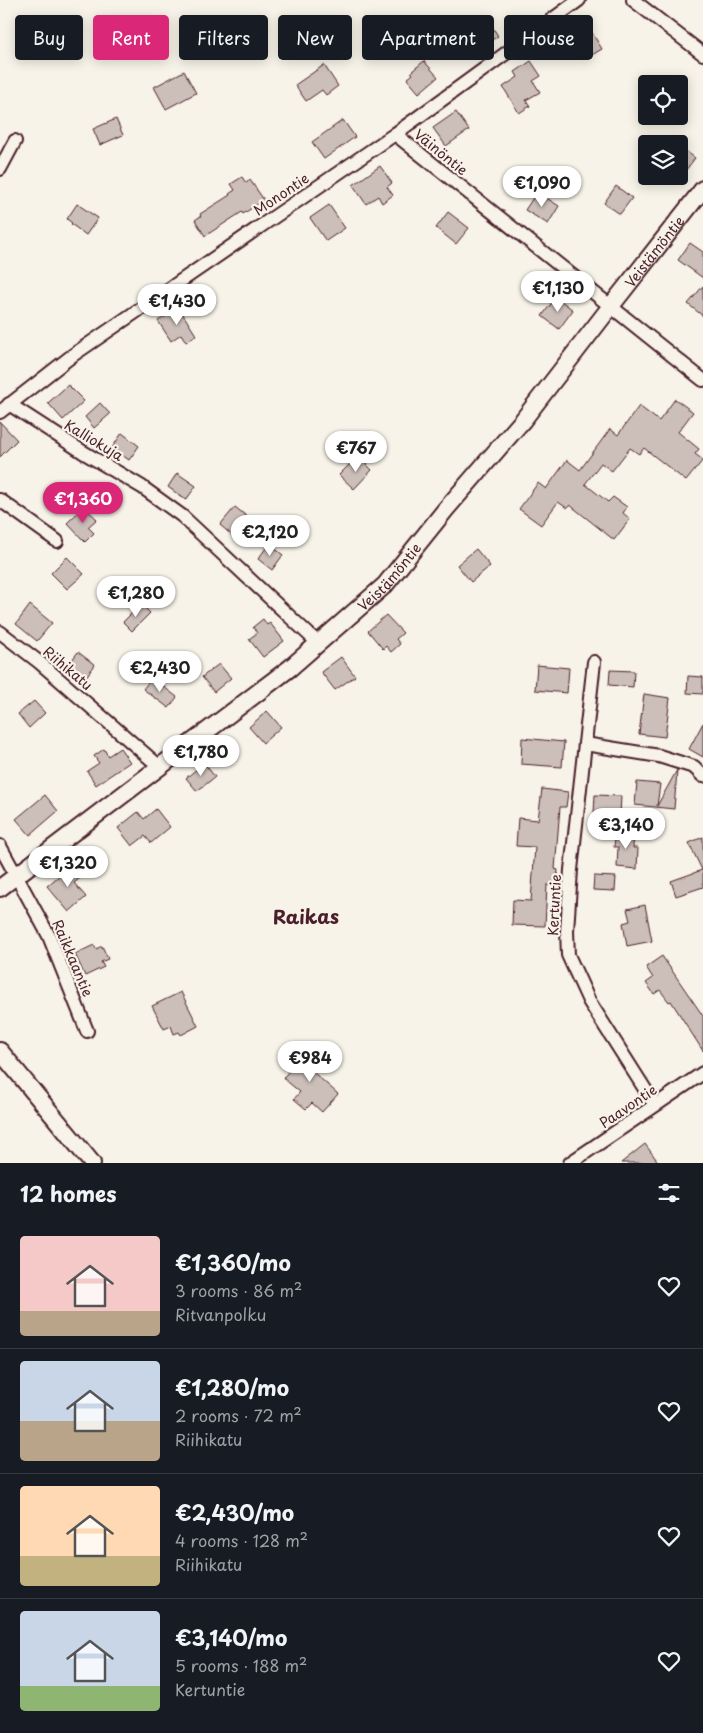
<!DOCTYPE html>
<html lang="en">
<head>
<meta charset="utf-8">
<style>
  :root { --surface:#171b24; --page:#242831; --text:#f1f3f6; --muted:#9ea1a6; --line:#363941; --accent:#db2777 }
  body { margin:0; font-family:"Playpen Sans",sans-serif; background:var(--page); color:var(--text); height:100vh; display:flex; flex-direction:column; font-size:19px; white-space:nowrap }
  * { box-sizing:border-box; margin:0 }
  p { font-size:16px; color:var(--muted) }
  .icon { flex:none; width:28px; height:28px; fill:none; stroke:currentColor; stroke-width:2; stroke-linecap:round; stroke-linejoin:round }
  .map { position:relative; height:1163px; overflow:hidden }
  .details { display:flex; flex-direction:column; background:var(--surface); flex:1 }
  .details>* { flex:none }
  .guide { position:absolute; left:15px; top:15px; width:674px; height:45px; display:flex; gap:10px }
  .fabs { position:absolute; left:638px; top:75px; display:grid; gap:10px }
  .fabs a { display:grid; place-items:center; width:50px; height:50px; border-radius:5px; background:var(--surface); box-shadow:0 2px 12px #0003; font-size:25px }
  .price { position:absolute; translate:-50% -42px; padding:0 11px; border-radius:18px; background:#fff; color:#222; font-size:16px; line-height:32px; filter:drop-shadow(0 1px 2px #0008) }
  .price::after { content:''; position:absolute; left:50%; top:30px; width:15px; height:11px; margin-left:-8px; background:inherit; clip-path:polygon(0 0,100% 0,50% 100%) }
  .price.on { background:var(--accent); color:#fff }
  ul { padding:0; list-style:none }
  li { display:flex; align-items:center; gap:15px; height:125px; padding:0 20px }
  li+li { border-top:1px solid var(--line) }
  li span { display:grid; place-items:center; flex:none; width:140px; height:100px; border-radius:5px; color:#555 }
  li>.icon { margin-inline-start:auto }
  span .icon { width:60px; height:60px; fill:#fffc; stroke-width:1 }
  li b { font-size:21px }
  h2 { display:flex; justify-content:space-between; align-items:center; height:60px; padding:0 20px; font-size:21px }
  .tag { padding:0 18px; border-radius:5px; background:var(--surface); box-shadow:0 2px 12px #0003; font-size:18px; line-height:45px }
  .tag.on { background:var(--accent); color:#fff }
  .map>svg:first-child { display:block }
</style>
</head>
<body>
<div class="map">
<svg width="703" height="1163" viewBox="0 0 703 1163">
  <rect width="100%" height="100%" fill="#f7f3e8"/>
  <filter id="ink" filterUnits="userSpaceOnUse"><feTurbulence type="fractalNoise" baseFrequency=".02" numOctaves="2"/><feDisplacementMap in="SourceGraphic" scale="10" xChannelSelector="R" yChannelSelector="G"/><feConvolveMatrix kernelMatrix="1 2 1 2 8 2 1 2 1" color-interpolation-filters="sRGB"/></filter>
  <g filter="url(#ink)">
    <!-- building -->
    <g fill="#ccbfb9" stroke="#4a1f2b">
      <path d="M487,18L498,36L478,49L468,33L474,29L473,28Z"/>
      <path d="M586,23L602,49L590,56L585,49L576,55L565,36Z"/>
      <path d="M424,61L438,77L419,93L407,79L413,74L411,72Z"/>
      <path d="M531,61L541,76L533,81L540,92L526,100L530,106L519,113L503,87L518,77L515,72Z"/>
      <path d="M324,65L338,86L326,95L322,90L306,101L295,85Z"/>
      <path d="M184,71L196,93L166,109L154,87Z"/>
      <path d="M456,112L469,130L446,146L433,128Z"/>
      <path d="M116,119L123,135L100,145L93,129Z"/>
      <path d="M343,120L355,137L324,159L312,142Z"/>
      <path d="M679,146L695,158L679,179Z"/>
      <path d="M380,166L392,183L387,187L393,195L382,203L378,196L366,204L353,185Z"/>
      <path d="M242,177L246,183L250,180L264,200L243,214L242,212L205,236L195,220L201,216L200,214L230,195L229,194L235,190L231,184Z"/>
      <path d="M616,186L632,198L620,214L604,203Z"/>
      <path d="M537,192L559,206L548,224L525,210Z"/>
      <path d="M77,204L98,218L86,235L71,224L72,223L67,219Z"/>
      <path d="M329,205L345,228L326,241L310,218Z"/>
      <path d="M448,212L469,228L456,244L436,228Z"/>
      <path d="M690,243L703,252V278L678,260Z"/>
      <path d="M703,286V316L688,304Z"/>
      <path d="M556,297L573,310L559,329L542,316Z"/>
      <path d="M179,308L196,335L186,342L181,334L171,341L158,321Z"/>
      <path d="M68,385L84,401L63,420L48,403Z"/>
      <path d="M675,399L693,412L678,432L699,449L695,454L703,460L686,481L644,448L639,454L630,448L612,471L601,463L585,484L608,502L613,497L627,507L623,513L630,519L614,540L570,505L567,508L558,502L541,525L519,509L538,483L546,489L567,460L580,470L610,429L618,435L639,406L659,421Z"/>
      <path d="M100,403L110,414L94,428L85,417Z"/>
      <path d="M0,422L17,440L0,457Z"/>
      <path d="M122,433L139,446L129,460L112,448Z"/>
      <path d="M358,456L372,470L354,489L339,475Z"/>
      <path d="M177,473L196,486L186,500L168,487Z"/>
      <path d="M84,507L97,519L88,527L94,533L85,542L67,523Z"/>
      <path d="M235,507L255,523L240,542L220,525Z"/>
      <path d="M269,544L283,555L272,570L258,559Z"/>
      <path d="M476,549L490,566L471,582L457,565Z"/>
      <path d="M67,557L84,574L67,589L51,573Z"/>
      <path d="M141,604L150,613L132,631L123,622Z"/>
      <path d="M30,605L52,623L37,641L16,624Z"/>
      <path d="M386,615L403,633L396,639L400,644L391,652L386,646L383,649L368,631Z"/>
      <path d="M263,619L267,625L270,623L284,641L263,657L249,639L257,633L253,627Z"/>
      <path d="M78,652L95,665L85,678L68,665Z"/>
      <path d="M341,657L355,676L335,690L321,672Z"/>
      <path d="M219,664L231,678L214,692L202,677Z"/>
      <path d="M537,665L569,668L567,693L535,690Z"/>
      <path d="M610,670L634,671L633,687L609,685Z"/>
      <path d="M688,676L703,677V694L687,693Z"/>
      <path d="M152,678L177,697L169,708L143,689Z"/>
      <path d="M644,694L670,698L665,737L639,734Z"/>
      <path d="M34,701L45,713L29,728L18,714Z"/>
      <path d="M267,711L281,727L263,743L249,727Z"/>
      <path d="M703,723V757L689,749Z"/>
      <path d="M522,738L564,742L562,767L521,764Z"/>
      <path d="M120,748L130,762L96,785L87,771L99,763L94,756L104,749L108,756Z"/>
      <path d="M204,763L215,777L197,791L186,778Z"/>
      <path d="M677,770L674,809L635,805L637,782L660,784L657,806Z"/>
      <path d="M542,789L568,792L566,807H560L555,869L558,870L556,886L547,885L545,926L512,925L513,900L531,901L535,847L516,846L518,818L538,820Z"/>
      <path d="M45,795L58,811L30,835L16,819Z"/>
      <path d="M595,795L621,796L620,815L594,813Z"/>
      <path d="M156,809L170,827L151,843L145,836L132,846L118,828L138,812L144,819Z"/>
      <path d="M616,830L634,831L633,848H638L637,869L617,867L618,847H614Z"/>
      <path d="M703,837V887L676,896L671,881L702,870L689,843Z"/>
      <path d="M74,863L84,875L74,883L86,897L69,912L47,886Z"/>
      <path d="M594,876L616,877L615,891L593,890Z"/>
      <path d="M645,905L652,941L627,946L623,923L630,921L627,909Z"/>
      <path d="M94,945L96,949L102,946L108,959L101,962L104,967L85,976L75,954Z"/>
      <path d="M662,956L703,1016V1051L671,1001L669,1002L660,990L654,994L646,983L653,978L646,967Z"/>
      <path d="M181,992L198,1026L181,1035L179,1032L174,1034L171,1026L164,1029L152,1006Z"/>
      <path d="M308,1049L322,1062L313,1072L338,1094L322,1112L312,1103L306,1109L294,1099L300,1092L283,1078Z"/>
      <path d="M645,1144L659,1163H621Z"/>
    </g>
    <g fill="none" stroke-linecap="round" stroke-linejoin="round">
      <defs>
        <g id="minor">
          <path d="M633,0L703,54"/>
          <path d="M395,134L703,380"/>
          <path d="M0,169L15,141"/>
          <path d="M9,404L83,452L142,487L182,516L318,643"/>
          <path d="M0,412L73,355L395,134L579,0"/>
          <path d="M0,500L57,541"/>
          <path d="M0,632L39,662L160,767"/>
          <path d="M594,662L571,870L567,931L568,955L589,1001L655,1105"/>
          <path d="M585,744L659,756L694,767L703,776"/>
          <path d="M0,846L49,936L87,1031"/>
          <path d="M570,1163L703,1073"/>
        </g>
        <g id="tertiary">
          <path id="s1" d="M0,888L290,668L385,585L446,509L523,420L611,306L703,189"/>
          <path d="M0,1051L92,1163"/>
        </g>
      </defs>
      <!-- minor casing -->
      <use href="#minor" stroke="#4a1f2b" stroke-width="16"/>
      <!-- tertiary casing -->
      <use href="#tertiary" stroke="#4a1f2b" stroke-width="20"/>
      <!-- minor -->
      <use href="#minor" stroke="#f7f3e8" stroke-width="12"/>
      <!-- tertiary -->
      <use href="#tertiary" stroke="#f7f3e8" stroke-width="16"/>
    </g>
  </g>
  <g text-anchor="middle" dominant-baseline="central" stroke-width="4.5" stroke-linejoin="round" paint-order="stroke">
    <!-- street labels -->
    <g font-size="14" fill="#4a1f2b" stroke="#f7f3e8">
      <text transform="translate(441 152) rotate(39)">Väinöntie</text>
      <text transform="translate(281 194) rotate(-34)">Monontie</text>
      <text stroke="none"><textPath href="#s1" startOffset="919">Veistämöntie</textPath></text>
      <text transform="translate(94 440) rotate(31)">Kalliokuja</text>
      <text stroke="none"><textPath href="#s1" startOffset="499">Veistämöntie</textPath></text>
      <text transform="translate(68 668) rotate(40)">Riihikatu</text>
      <text transform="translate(554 905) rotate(-87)">Kertuntie</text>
      <text transform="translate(73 958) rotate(67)">Raikkaantie</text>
      <text transform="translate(628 1106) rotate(-34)">Paavontie</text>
    </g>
    <!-- district labels -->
    <g font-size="19" font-weight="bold" fill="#4a1f2b" stroke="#f7f3e8">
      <text x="306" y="916">Raikas</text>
    </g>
  </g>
</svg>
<div class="fabs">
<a><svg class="icon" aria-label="locate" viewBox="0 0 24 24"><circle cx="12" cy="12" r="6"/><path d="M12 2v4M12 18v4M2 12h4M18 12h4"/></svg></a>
<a><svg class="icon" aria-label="layers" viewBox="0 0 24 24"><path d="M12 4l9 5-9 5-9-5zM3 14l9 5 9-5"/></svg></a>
</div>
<b class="price" style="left:542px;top:208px">€1,090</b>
<b class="price" style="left:558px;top:313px">€1,130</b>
<b class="price" style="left:177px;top:326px">€1,430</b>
<b class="price" style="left:356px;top:473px">€767</b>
<b class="price on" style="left:83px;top:524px">€1,360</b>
<b class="price" style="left:270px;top:557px">€2,120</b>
<b class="price" style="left:136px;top:618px">€1,280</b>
<b class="price" style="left:160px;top:693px">€2,430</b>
<b class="price" style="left:201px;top:777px">€1,780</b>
<b class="price" style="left:626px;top:850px">€3,140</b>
<b class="price" style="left:68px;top:888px">€1,320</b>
<b class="price" style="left:310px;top:1083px">€984</b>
<div class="guide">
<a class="tag">Buy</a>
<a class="tag on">Rent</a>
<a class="tag">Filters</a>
<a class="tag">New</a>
<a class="tag">Apartment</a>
<a class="tag">House</a>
</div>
</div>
<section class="details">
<h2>12 homes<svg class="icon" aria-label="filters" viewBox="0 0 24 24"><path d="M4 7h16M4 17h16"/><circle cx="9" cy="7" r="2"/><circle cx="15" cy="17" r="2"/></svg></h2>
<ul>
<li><span style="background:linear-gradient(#f6c9c9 75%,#b9a48a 0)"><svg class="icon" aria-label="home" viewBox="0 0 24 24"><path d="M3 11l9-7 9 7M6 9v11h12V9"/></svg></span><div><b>€1,360/mo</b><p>3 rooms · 86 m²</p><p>Ritvanpolku</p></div><svg class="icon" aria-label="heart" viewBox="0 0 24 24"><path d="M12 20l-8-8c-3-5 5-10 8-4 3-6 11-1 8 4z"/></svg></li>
<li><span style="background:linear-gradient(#c9d6e8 60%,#b9a48a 0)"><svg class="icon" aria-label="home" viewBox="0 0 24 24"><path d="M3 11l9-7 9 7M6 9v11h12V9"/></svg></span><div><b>€1,280/mo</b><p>2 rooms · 72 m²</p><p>Riihikatu</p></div><svg class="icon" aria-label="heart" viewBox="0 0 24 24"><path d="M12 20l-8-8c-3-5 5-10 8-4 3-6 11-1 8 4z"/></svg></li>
<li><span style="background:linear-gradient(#ffd9b3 70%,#c2b280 0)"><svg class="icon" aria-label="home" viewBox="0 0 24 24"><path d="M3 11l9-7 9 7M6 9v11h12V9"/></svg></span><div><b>€2,430/mo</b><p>4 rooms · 128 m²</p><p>Riihikatu</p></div><svg class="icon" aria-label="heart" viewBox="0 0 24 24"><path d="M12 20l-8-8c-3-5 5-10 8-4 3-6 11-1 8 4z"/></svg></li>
<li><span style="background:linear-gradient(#c9d6e8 75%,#8fb573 0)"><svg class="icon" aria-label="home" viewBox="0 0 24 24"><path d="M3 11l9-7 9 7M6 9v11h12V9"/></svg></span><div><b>€3,140/mo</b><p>5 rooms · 188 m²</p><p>Kertuntie</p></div><svg class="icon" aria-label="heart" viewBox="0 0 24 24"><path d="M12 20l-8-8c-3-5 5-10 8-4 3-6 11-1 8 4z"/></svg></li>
</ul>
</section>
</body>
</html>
